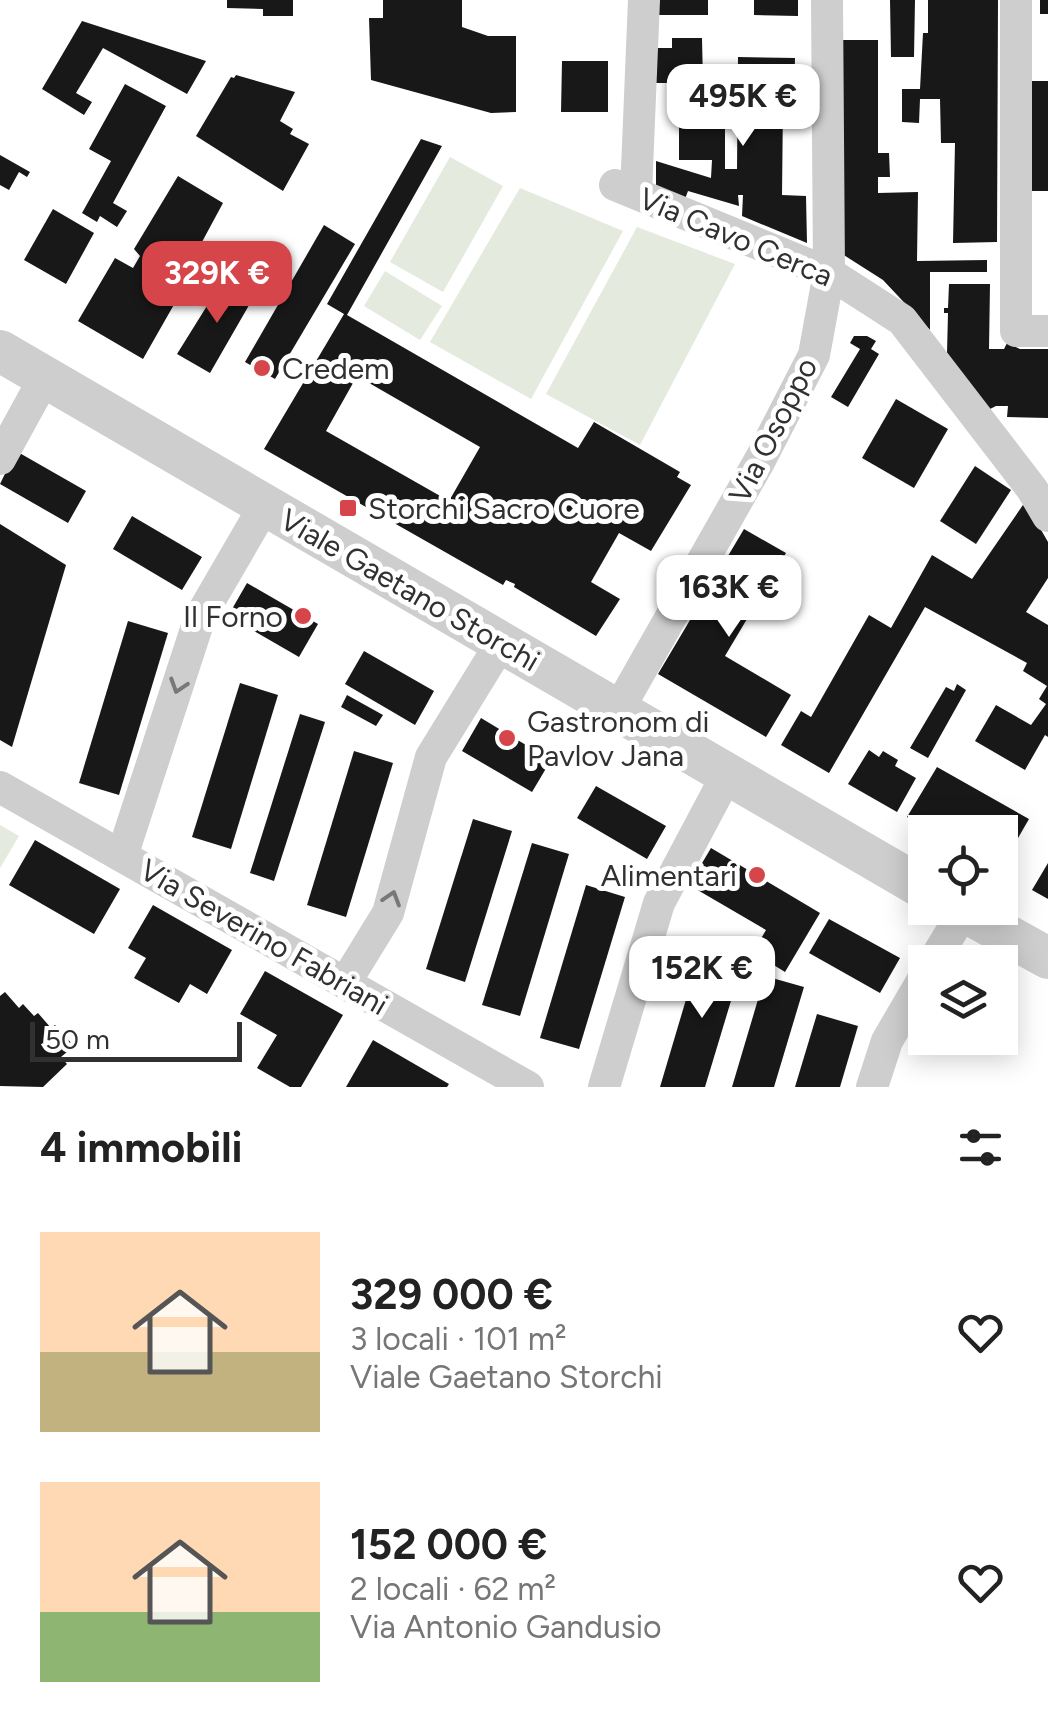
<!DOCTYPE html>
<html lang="it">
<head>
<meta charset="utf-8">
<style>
  :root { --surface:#fff; --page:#f2f2f2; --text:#222; --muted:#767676; --accent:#d6454a }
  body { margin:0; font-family:Figtree,sans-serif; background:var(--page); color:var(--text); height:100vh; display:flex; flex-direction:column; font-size:38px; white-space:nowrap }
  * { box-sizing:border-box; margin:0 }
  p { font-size:32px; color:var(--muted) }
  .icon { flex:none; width:55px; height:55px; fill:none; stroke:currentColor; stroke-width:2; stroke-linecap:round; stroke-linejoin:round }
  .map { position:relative; height:1087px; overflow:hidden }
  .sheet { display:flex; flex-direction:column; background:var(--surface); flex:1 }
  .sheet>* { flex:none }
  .fabs { position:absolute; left:908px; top:815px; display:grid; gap:20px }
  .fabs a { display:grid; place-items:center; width:110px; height:110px; border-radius:0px; background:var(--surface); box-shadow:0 5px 25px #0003; font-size:50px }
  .scale { position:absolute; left:30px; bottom:25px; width:212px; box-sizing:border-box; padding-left:10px; border:5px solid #313131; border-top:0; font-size:28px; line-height:35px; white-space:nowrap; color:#313131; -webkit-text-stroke:8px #fff; paint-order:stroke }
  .price { position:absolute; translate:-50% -85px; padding:0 22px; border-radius:20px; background:#fff; color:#222; font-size:32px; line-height:65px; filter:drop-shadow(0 2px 5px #0008) }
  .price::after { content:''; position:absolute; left:50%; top:60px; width:30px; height:22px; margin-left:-15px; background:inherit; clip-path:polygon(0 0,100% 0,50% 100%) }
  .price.selected { background:var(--accent); color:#fff }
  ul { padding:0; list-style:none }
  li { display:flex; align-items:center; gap:30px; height:250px; padding:0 40px }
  li span { display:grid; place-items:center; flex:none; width:280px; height:200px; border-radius:0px; color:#555 }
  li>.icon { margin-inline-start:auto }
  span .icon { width:120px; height:120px; fill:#fffc; stroke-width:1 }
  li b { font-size:42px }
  h2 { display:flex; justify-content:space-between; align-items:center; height:120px; padding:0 40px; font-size:42px }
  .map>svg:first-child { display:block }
</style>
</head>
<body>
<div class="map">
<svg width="1048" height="1087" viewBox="0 0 1048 1087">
  <rect width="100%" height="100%" fill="#fff"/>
  <!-- green -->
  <g fill="#e4eade">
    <path d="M450,157L503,186L443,292L390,262Z"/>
    <path d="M520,188L623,231L531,399L430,342Z"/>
    <path d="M637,227L735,264L640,445L546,394Z"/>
    <path d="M385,271L442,306L420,340L364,306Z"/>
    <path d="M0,825L19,836L0,868Z"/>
  </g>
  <!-- building -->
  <g fill="#181818" fill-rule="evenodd">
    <path d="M227,0H293V16H263V9L227,8Z"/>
    <path d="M383,0H462V27L488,36H516V112L491,113L371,80L369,18H383Z"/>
    <rect x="659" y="0" width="49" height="15"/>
    <path d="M754,0H798V16L754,15Z"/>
    <path d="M890,0H915L914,57H891Z"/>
    <path d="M928,0H998L997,242L953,243L955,143H941L940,99H920L919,123L902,122V89H920L923,33H928Z"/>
    <rect x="1040" y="0" width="8" height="14"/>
    <path d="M82,21L138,39L206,61L187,94L103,48L76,93L92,102L84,115L42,89Z"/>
    <path d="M672,38H702L703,83H652V48H672Z"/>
    <path d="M840,40H878V153H889L890,177H878V193L918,192L917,261L987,260V272H930V330L883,280L839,252Z"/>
    <path d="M738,57L795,58L794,102H783L782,195L806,196L807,243L742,216L743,195H738L739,206L688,191L685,199L656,191V161L711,178L712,160H679V107H725V169H737Z"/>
    <path d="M562,61H608V112H561Z"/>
    <path d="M236,75L295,92L280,121L293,129L290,134L309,144L283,191L196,136L231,77L234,78Z"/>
    <path d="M1031,81H1048V191H1032Z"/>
    <path d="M125,84L166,106L113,203L127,211L117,227L100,216L97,222L82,213L111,161L89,149Z"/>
    <path d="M421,139L442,146L347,315L578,448L594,422L680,472L677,477L691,485L651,551L619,533L591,582L620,599L596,636L514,587L515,584L506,580L503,585L264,449L344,314L327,304ZM357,376L480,447L449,501L326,431Z"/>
    <path d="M0,155L30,172L27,177L19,172L9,190L0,185Z"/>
    <path d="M178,176L223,203L175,292L180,294L143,359L78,321L115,258L133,268L140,256L134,249Z"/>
    <path d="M53,209L94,233L66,284L24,260Z"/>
    <path d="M324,225L355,244L275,379L245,362Z"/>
    <path d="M242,277L260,286L210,373L177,354L215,293L229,301Z"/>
    <path d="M949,284H990L989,349H1004L1007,343L1020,349H1048V418L1007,417L1008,406H996L988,410L947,353L948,313H944V308H948Z"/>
    <path d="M854,336H867L876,341L871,349L879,354L848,407L831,397L860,349L850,343Z"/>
    <path d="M896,399L948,429L914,488L862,458Z"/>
    <path d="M16,451L86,491L68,523L0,484Z"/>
    <path d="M975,466L1011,490L976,544L940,521Z"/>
    <path d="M1025,502L1048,542V578L1026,612L1048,625V737L1045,735L1025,770L975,741L996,705L1031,725L1046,704L1039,699L1047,686L1023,671L1027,663L925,607L829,773L781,745L801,711L811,717L869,615L891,628L932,555L972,579Z"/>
    <path d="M132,516L202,557L182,590L113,549Z"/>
    <path d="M0,524L66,565L12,747L0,740Z"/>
    <path d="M744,529L786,553L725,656L791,695L766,737L658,674Z"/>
    <path d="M247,583L318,624L299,657L228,616Z"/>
    <path d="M128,621L168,633L119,795L79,783Z"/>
    <path d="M364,651L434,691L415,725L345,684Z"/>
    <path d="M240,683L278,695L231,849L192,837Z"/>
    <path d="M957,684L966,690L928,758L910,748L946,687L954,691Z"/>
    <path d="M347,695L383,715L376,726L341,707Z"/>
    <path d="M300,714L325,722L274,881L250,873Z"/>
    <path d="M481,718L551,760L532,792L462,751Z"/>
    <path d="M869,750L879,757L883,751L898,760L895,766L916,778L897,812L848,784Z"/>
    <path d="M354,751L393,763L346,917L307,905Z"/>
    <path d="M937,767L1029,819L1000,869V832H934L907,817Z"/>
    <path d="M596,786L666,826L647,859L577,818Z"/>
    <path d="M473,819L512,831L465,982L426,969Z"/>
    <path d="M35,840L120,889L94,934L9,885Z"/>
    <path d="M532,843L569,854L520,1016L482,1005Z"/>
    <path d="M711,848L820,913L785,972L753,952L766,930L689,885Z"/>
    <path d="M1048,863V899L1032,890Z"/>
    <path d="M586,885L625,897L579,1049L540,1038Z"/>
    <path d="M153,905L232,950L207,994L190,984L179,1003L134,978L146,958L128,948Z"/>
    <path d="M829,919L900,958L880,993L809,953Z"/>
    <path d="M701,949L743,961L705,1087H660Z"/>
    <path d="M265,971L343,1015L301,1087H290L257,1068L277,1035L240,1014Z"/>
    <path d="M765,976L804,987L774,1087H732Z"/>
    <path d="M5,992L19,1008L23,1004L34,1016L38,1013L51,1028L55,1025L74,1046L61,1057L67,1064L43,1087L0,1086V996Z"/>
    <path d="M817,1014L858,1026L840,1087H795Z"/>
    <path d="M373,1040L449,1084L447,1087H346Z"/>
  </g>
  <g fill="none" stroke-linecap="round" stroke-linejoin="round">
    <!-- minor -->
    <g stroke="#cecece" stroke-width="32">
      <path d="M1016,0V331H1048"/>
      <path d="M615,185L829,273L902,320L1032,489L1048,516"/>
      <path d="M636,193L644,0"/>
      <path d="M0,459L45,377"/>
      <path d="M617,712L760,460L814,355L829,273L827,0"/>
      <path d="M0,787L528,1087"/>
      <path d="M122,856L200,617L265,505"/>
      <path d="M933,962L964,911"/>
      <path d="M345,983L388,913L431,757L501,643"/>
      <path d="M604,1087L659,903L728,773"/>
      <path d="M872,1087L887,1041L925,976"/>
    </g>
    <!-- tertiary -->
    <g stroke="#cecece" stroke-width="42">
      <path d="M0,351L925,889"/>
      <path d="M958,908L1048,958"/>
    </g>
  </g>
  <!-- one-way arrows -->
  <defs><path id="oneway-chevron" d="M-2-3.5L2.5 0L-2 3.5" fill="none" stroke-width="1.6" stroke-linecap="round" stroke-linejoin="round" transform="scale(2.5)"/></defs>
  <g stroke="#787878">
    <use href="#oneway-chevron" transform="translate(178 686) rotate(108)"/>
    <use href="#oneway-chevron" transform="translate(392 898) rotate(-73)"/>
  </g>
  <!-- markers -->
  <g fill="#d6454a" stroke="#fff" stroke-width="4">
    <circle cx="262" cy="368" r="10"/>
    <rect x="338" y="498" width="20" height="20" rx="5"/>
    <circle cx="303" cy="616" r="10"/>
    <circle cx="507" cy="738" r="10"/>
    <circle cx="757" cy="875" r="10"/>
  </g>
  <g text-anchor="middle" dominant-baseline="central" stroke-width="10" stroke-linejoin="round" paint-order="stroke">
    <!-- street labels -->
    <g font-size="30" fill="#313131" stroke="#fff">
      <text transform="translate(736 237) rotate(23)">Via Cavo Cerca</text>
      <text transform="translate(773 430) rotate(-63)">Via Osoppo</text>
      <text transform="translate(410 590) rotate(30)">Viale Gaetano Storchi</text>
      <text transform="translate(264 937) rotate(30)">Via Severino Fabriani</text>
    </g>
    <!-- poi labels -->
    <g font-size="30" fill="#313131" stroke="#fff" text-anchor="start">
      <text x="282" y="368">Credem</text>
      <text x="368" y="508">Storchi Sacro Cuore</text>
      <text x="283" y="616" text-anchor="end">Il Forno</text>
      <text x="527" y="721">Gastronom di<tspan x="527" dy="34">Pavlov Jana</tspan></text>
      <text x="737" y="875" text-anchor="end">Alimentari</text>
    </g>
  </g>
</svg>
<div class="fabs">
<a><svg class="icon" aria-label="locate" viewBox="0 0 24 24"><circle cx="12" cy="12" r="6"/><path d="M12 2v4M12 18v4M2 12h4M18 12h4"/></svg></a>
<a><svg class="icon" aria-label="layers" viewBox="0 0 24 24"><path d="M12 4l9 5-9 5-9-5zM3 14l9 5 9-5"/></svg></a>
</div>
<div class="scale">50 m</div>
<b class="price" style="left:743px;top:149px">495K €</b>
<b class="price selected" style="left:217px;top:326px">329K €</b>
<b class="price" style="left:729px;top:640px">163K €</b>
<b class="price" style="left:702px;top:1021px">152K €</b>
</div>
<section class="sheet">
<h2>4 immobili<svg class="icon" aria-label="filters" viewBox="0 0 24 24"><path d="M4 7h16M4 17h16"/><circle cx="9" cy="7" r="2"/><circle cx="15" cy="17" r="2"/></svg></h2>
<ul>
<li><span style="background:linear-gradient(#ffd9b3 60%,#c2b280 0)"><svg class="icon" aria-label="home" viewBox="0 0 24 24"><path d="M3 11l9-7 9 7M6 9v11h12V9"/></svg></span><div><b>329 000 €</b><p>3 locali · 101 m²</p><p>Viale Gaetano Storchi</p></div><svg class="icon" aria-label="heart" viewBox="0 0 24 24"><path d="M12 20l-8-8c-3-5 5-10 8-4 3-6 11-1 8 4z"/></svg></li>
<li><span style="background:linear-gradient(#ffd9b3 65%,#8fb573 0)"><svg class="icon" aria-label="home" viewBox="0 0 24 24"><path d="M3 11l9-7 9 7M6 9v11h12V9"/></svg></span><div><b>152 000 €</b><p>2 locali · 62 m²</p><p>Via Antonio Gandusio</p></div><svg class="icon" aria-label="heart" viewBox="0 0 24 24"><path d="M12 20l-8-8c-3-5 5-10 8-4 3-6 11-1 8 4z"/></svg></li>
</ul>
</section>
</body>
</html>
